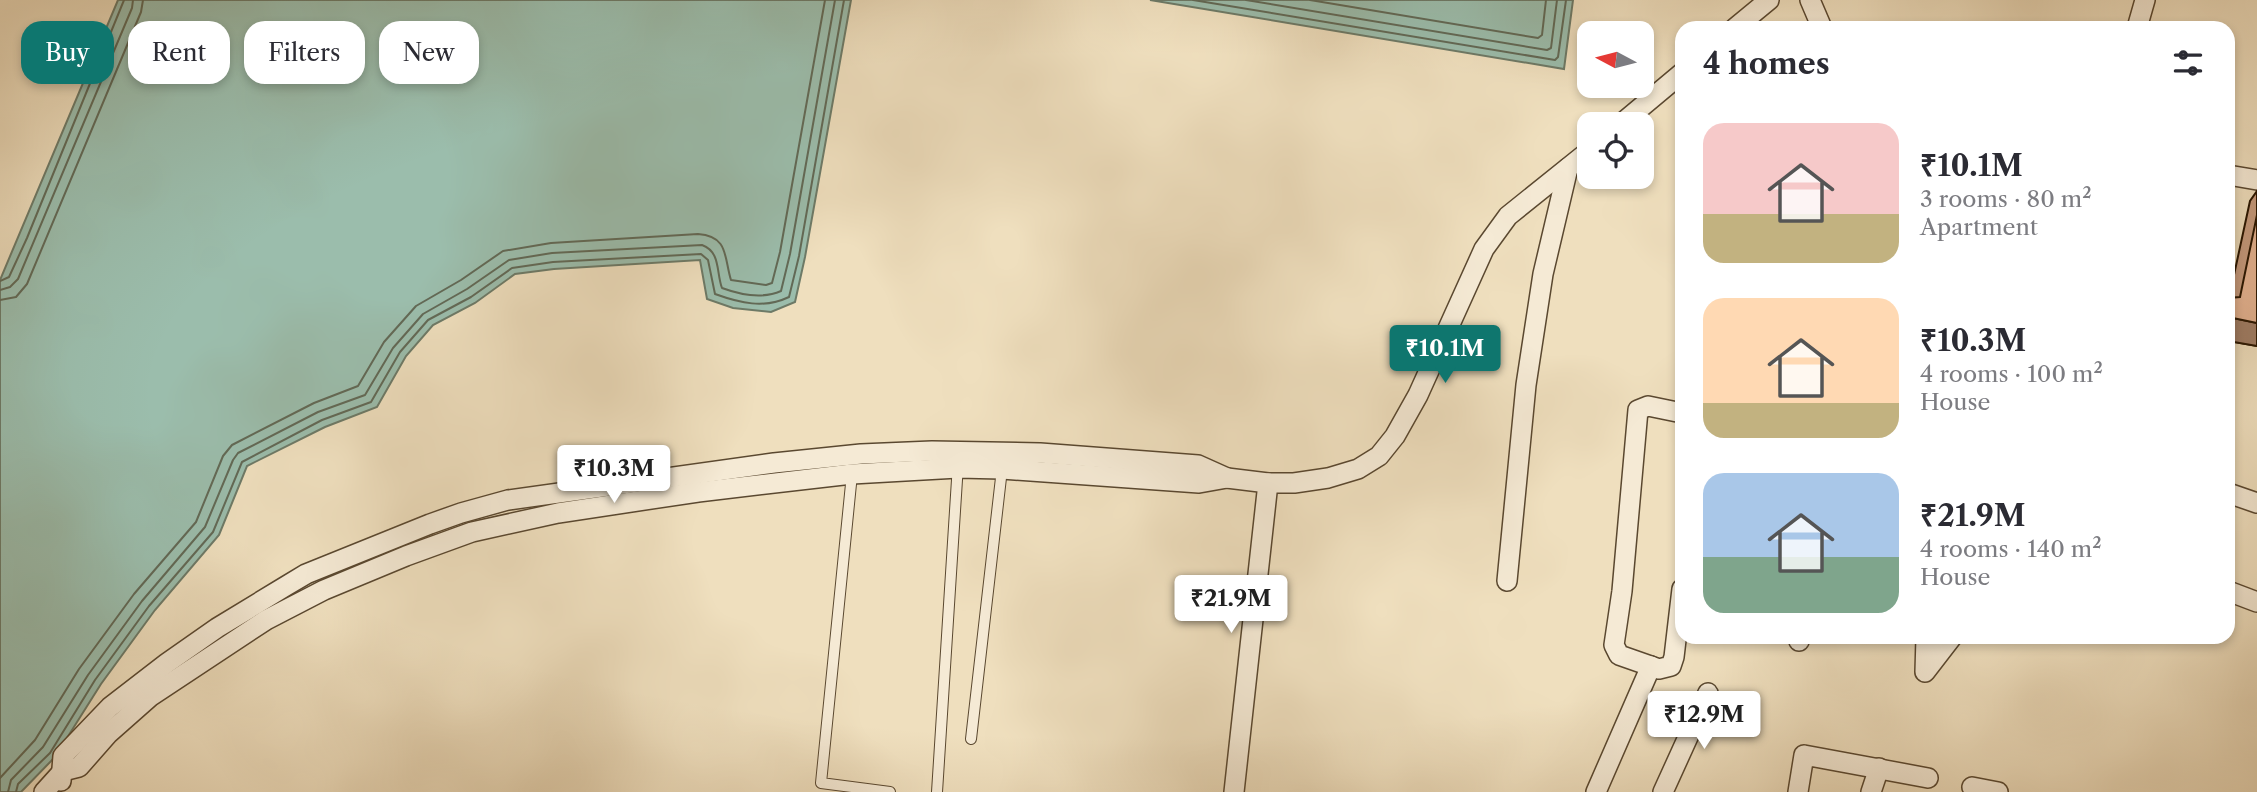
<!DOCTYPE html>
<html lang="en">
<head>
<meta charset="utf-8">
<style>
  :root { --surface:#fff; --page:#f7f7f7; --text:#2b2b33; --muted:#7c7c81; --accent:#0f766e }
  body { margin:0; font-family:"Libre Caslon Text",serif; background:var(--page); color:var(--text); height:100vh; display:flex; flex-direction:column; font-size:26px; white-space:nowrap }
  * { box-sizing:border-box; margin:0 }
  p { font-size:23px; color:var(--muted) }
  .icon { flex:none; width:38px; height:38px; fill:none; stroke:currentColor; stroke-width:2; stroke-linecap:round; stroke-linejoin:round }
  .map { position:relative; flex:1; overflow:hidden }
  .sheet { position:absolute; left:1675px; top:21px; width:560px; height:623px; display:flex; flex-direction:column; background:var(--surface); border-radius:21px; box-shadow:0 4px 10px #0003 }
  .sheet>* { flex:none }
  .top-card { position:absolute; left:21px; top:21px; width:665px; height:63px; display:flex; gap:14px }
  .needle { width:46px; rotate:277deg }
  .tools { position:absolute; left:1577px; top:21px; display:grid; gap:14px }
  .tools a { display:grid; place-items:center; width:77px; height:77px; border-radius:14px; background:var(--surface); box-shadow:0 4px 10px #0003; font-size:35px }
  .price { position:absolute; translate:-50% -60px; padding:0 16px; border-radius:7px; background:#fff; color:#222; font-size:23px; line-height:46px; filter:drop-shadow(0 2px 4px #0008) }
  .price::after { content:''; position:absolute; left:50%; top:42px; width:21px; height:16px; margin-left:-10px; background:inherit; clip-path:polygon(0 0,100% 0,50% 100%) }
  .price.active { background:var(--accent); color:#fff }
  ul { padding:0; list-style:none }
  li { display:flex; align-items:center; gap:21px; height:175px; padding:0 28px }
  li span { display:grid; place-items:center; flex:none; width:196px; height:140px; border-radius:21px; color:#555 }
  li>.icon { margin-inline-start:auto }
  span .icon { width:84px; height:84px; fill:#fffc; stroke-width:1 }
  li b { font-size:30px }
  h2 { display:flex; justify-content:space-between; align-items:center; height:84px; padding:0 28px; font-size:30px }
  .chip { padding:0 24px; border-radius:21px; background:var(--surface); box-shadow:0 4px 10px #0003; font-size:24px; line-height:63px }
  .chip.active { background:var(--accent); color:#fff }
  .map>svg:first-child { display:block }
</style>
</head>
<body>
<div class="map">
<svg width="2257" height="792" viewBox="0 0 2257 792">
  <rect width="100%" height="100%" fill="#efdfbe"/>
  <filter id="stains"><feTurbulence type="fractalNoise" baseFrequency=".00286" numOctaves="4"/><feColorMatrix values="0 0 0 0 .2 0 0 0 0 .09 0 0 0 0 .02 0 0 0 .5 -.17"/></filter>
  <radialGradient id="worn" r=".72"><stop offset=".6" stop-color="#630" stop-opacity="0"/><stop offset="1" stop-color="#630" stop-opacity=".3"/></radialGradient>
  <!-- water -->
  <g fill="#9bbdac" stroke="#6d7a67" stroke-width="2">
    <path d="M118,0H851L805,257L795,302L771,312L733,308L707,299L700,260L554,269L515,274L475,303L433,325L406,356L377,407L325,427L247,466L219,535L155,610L101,684L55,757L21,792H0V280Z"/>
    <path d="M1150,0H1573L1564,69Z"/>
  </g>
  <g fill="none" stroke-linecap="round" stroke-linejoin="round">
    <!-- shore -->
    <g stroke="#626956" stroke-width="2">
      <path d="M1193,0L1555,60L1558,57L1566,0"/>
      <path d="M1246,0L1547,50L1551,48L1557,0"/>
      <path d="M1310,0L1538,38L1542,35L1546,0"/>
      <path d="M0,281L9,277L27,238L124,0"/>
      <path d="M0,290L10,287L18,279L132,8L133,0"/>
      <path d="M0,300L16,297L27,284L141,12L143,0"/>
      <path d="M0,778L35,740L79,669L134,594L196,522L223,456L232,445L314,403L358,386L384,342L416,306L461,280L503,251L551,243L698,234C729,236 724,258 731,280L766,285L772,283L780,252L825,0"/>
      <path d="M8,792L11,780L43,747L88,675L142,601L205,527L233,460L238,453L318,412L365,395L393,348L423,314L467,289L509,260L552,253L702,245C721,252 716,272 722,288C741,295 763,299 781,291L790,254L835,0"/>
      <path d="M16,792L18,784L50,753L95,680L149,606L213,532L242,462L322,420L371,402L400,352L428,320L471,297L512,268L553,262L701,254L708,260L715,294C740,303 764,309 789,297L799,256L844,0"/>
    </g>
    <defs>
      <g id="service">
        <path d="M852,474L821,783L890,792"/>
        <path d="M971,739L1002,469"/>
        <path d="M937,792L958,464"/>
      </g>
      <g id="minor">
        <path d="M1810,0L1822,28"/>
        <path d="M1735,28L1769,0"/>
        <path d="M2137,28L2145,0"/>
        <path d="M1621,124L1682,73"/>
        <path d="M2228,175L2257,180"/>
        <path d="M1682,413L1648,406L1638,410L1622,591L1614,645L1619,655L1659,669L1671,666L1674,657L1682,589"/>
        <path d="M2228,493L2257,503"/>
        <path d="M1507,581L1526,385L1543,274L1568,168"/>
        <path d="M2228,591L2257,602"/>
        <path d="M1926,637L1925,672L1952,637"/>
        <path d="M1799,641V637"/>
        <path d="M61,781L63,756L110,707L167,663L217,628L286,586L306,574L430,524L461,513L508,500L774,463L861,454L932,451L1040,453L1198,465L1227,478"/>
        <path d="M1972,787L1998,792"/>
        <path d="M44,792L63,771L79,767L108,734L151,696L266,620L324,590L406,556L472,532L558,513L698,492L852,474L958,468L1002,469L1199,483L1227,478L1268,483H1294L1328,478L1358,469L1379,456L1395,436L1418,395L1484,249L1508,216L1589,151"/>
        <path d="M1234,792L1268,483"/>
        <path d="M1596,792L1651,666"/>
        <path d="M1663,792L1708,693"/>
        <path d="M1798,792L1804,755L1928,778"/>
        <path d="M1871,792L1879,768"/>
      </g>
    </defs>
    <!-- service casing -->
    <use href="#service" stroke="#5a4830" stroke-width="12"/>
    <!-- minor casing -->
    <use href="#minor" stroke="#5a4830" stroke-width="22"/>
    <!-- service -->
    <use href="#service" stroke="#f5ead5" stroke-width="10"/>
    <!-- minor -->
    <use href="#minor" stroke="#f5ead5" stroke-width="19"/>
  </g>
  <!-- wall -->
  <path fill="#c59b7e" stroke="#281500" stroke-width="2" d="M2257,191V346L2228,341V298H2229L2250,201Z"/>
  <!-- shaded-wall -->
  <path fill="#a07e67" stroke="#281500" stroke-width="2" d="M2228,317L2257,323V346L2228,341Z"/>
  <!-- building -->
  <path fill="#e5b493" stroke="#281500" stroke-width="2" d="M2257,215V323L2228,317V298L2240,297Z"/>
  <rect width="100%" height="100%" filter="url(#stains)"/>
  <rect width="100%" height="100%" fill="url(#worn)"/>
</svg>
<div class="tools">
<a><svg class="needle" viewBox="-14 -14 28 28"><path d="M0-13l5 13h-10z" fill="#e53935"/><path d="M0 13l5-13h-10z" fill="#7c7c81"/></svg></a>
<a><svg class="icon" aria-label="locate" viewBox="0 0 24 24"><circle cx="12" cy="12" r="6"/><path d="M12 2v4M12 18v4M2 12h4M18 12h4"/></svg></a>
</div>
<b class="price active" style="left:1445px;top:385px">₹10.1M</b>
<b class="price" style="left:614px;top:505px">₹10.3M</b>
<b class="price" style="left:1231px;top:635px">₹21.9M</b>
<b class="price" style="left:1704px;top:751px">₹12.9M</b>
<div class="top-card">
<a class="chip active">Buy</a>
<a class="chip">Rent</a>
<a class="chip">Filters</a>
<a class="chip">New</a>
</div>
<section class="sheet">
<h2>4 homes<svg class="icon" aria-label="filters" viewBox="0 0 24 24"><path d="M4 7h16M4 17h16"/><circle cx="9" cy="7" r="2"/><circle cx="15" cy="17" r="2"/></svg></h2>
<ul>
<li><span style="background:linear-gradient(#f6c9c9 65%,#c2b280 0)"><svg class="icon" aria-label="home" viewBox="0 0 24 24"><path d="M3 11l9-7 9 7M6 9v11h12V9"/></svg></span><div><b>₹10.1M</b><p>3 rooms · 80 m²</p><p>Apartment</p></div></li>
<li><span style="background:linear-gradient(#ffd9b3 75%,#c2b280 0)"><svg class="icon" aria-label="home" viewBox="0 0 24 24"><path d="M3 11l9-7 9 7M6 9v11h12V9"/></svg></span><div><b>₹10.3M</b><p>4 rooms · 100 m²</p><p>House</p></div></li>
<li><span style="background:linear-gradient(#a9c7e8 60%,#7fa58c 0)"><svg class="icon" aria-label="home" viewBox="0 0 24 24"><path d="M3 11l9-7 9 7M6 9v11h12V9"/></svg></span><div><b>₹21.9M</b><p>4 rooms · 140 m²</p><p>House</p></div></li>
</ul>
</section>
</div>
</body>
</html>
